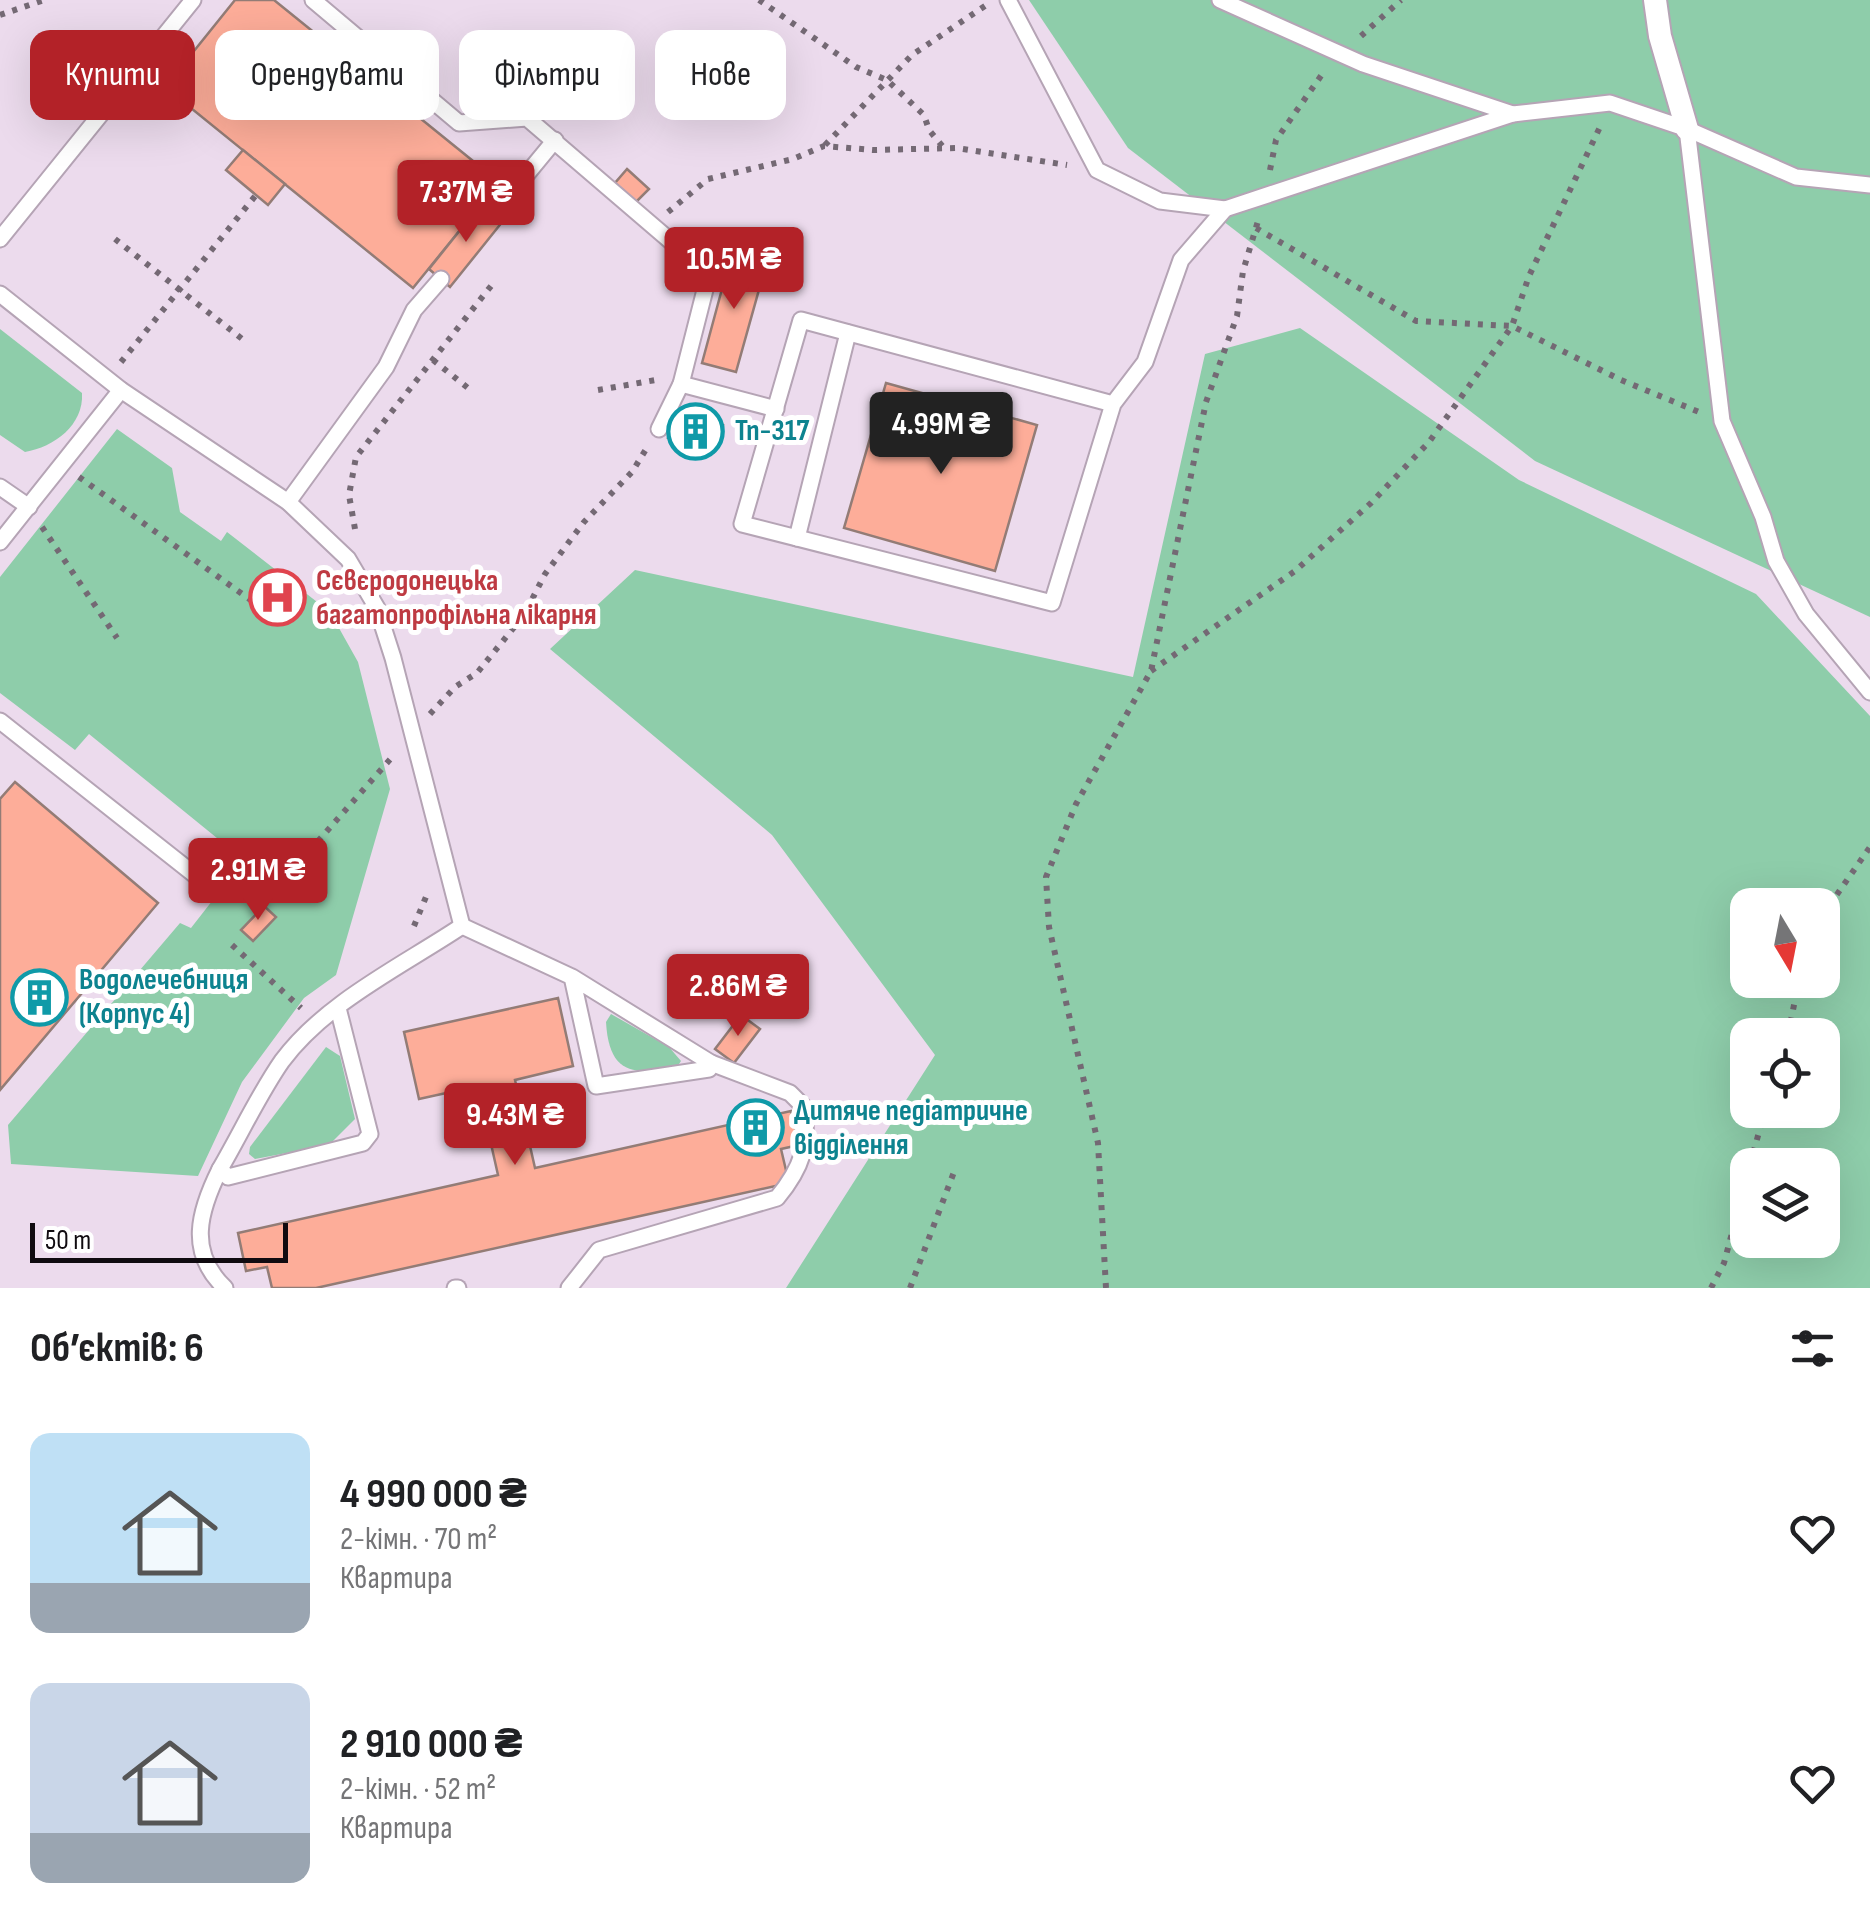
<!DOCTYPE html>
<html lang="uk">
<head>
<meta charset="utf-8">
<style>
  :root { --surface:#fff; --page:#f2f2f2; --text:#202124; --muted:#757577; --accent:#b32228 }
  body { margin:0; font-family:"Sofia Sans Condensed",sans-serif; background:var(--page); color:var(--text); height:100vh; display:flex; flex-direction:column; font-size:38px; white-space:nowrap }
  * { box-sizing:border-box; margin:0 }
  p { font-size:32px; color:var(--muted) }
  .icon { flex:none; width:55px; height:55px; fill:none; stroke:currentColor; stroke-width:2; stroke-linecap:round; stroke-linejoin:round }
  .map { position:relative; height:1288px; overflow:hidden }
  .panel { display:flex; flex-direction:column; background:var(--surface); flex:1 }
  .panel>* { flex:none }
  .guide { position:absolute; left:30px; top:30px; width:1000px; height:90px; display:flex; gap:20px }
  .needle { width:65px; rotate:170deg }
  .buttons { position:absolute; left:1730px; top:888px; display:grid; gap:20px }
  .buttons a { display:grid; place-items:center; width:110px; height:110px; border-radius:20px; background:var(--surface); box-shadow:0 10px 40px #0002; font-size:50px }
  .scale { position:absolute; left:30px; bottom:25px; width:258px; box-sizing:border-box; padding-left:10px; border:5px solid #100b10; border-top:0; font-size:28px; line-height:35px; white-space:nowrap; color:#100b10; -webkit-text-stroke:8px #fff; paint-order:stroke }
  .price { position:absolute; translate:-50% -85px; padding:0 22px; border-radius:10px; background:var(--accent); color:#fff; font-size:32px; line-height:65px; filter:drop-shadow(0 2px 5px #0008) }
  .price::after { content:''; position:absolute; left:50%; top:60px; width:30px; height:22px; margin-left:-15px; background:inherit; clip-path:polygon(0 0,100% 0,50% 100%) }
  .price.current { background:#222; color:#fff }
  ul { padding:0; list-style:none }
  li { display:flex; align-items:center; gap:30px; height:250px; padding:0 30px }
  li span { display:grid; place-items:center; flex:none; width:280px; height:200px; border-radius:20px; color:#555 }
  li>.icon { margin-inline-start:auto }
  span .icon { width:120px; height:120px; fill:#fffc; stroke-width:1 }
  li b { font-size:42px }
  h2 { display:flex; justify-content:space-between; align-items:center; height:120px; padding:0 30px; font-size:42px }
  .pill { padding:0 35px; border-radius:20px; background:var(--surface); box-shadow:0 10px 40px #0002; font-size:35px; line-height:90px }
  .pill.current { background:var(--accent); color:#fff }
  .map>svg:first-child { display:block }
</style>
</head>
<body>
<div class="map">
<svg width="1870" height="1288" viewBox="0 0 1870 1288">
  <rect width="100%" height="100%" fill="#ecdbed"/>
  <!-- green -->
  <g fill="#8ecdaa" fill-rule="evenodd">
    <path d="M1029,0H1870V617L1535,461L1128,148Z"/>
    <path d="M1300,328L1519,480L1756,594L1870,716V1288H786L935,1055L772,835L550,649L635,570L1133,677L1205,354ZM1822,905V980H1748V905ZM1822,1035V1110H1748V1035ZM1822,1165V1240H1748V1165Z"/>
    <path d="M0,329L82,393C84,425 54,447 25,452L0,435Z"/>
    <path d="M117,429L172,468L180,512L221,541L227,532L330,612L358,662L390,789L336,975L304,998L242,1082L198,1176L11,1164L8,1125L180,923L191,928L244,860L89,734L75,750L0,693V577Z"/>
    <path d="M611,1014L669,1047L681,1061L677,1067C633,1076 609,1074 606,1022Z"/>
    <path d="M326,1047L340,1056L355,1119L329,1145L255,1159L249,1154L250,1147Z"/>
  </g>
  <!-- building -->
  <g fill="#fdad99" stroke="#937c76" stroke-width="2.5">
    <path d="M235,0H274L499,182L413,288L165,87Z"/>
    <path d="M243,150L285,184L268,205L226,170Z"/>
    <path d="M627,169L649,189L636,202L615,183Z"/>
    <path d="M481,204L503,221L450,287L429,269Z"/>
    <path d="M732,252L767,261L736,372L702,363Z"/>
    <path d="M886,383L1037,425L995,571L844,528Z"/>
    <path d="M677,410L723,425L714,452L668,438Z"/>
    <path d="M15,782L158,903L0,1090V799Z"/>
    <path d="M264,906L276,917L253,941L241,930Z"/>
    <path d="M558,998L573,1066L515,1080L535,1168L791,1111L799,1145L781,1149L789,1183L316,1288H272L267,1267L246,1271L238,1233L498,1175L478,1086L419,1099L404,1032Z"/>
    <path d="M741,1015L760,1029L734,1063L715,1049Z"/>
  </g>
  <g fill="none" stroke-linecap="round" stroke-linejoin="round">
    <defs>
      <g id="service">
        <path d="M313,0L459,123L527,118L709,274L681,384L776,409"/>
        <path d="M1008,0L1097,170L1160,201L1225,209L1513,114L1610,103L1687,129"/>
        <path d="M1220,0L1363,64L1513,114"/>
        <path d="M1870,185L1796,177L1687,129L1722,421L1763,517L1776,561L1806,614L1870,692"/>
        <path d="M494,214L555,140"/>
        <path d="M0,239L193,0"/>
        <path d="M0,294L121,390L288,502L348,559L377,608L393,658L462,926"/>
        <path d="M1113,404L801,320L742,524L1052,603L1113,404L1145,362L1181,260L1225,209"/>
        <path d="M659,429L681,384"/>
        <path d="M0,487L29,507"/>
        <path d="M288,502L386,367L414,310L441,279"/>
        <path d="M797,538L848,333"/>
        <path d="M0,542L121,390"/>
        <path d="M0,721L195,875"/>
        <path d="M462,926L572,977L596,1086L709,1069L711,1063L572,977"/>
        <path d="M338,1008L370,1134L363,1143L228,1177L220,1169C241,1133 259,1094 282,1061C326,1002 402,966 462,926"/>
        <path d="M220,1169C199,1211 187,1252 225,1288"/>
        <path d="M455,1288H458"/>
        <path d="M569,1288L599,1250L777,1198C802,1168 810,1144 803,1106L790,1093L711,1063"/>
      </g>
      <path id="pedestrian" d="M1655,0L1660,36L1687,129"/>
    </defs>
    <!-- service casing -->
    <use href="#service" stroke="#b5a4b5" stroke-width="19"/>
    <!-- pedestrian casing -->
    <use href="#pedestrian" stroke="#b5a4b5" stroke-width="26"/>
    <!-- path -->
    <g stroke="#746974" stroke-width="6" stroke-dasharray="5 8" stroke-linecap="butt">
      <path d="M759,0L856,67L887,80L924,115L929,130L944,148"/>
      <path d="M0,15L44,0"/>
      <path d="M1361,36L1401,0"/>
      <path d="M825,145L912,55L985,6"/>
      <path d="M1270,170L1276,140L1323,73"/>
      <path d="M668,212L708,179L793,159L824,146L873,150L956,148L1067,165"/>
      <path d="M1256,228L1416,321L1512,326L1621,380L1699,412"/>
      <path d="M115,239L246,342"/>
      <path d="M433,360L468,388"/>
      <path d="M121,362L256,195"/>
      <path d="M598,390L656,380"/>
      <path d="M79,477L252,601"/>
      <path d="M42,527L117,638"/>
      <path d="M355,529L349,495L356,457L491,286"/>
      <path d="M1151,671L1295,571L1371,503L1429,442L1512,326L1529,276L1600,127"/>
      <path d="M430,714L455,687L477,673L524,615L545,574L584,522L632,472L648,446"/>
      <path d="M275,890L393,756"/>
      <path d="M1822,916L1870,847"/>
      <path d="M414,926L428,892"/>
      <path d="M232,945L301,1008"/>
      <path d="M1788,1035L1799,980"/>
      <path d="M1750,1165L1765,1110"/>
      <path d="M910,1288L954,1172"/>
      <path d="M1106,1288L1098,1143L1049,927L1046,877L1076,804L1151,671L1206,402L1237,316L1243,271L1258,221"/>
      <path d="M1711,1288L1724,1263L1748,1173"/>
    </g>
    <!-- service -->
    <use href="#service" stroke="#fff" stroke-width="15"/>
    <!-- pedestrian -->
    <use href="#pedestrian" stroke="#fff" stroke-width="22"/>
  </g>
  <!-- icons -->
  <defs>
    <symbol id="building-ring" viewBox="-11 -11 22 22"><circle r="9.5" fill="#fff" stroke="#0f9aa8" stroke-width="1.5"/><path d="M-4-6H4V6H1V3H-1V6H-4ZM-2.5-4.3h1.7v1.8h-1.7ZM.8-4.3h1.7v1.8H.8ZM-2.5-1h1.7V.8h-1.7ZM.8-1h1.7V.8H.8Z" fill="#0f9aa8"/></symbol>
    <symbol id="hospital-ring" viewBox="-11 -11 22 22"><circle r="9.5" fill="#fff" stroke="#e0444e" stroke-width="1.5"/><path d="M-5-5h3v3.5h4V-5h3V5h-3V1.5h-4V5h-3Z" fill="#e0444e"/></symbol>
  </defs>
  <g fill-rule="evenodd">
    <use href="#building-ring" x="664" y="400" width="63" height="63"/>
    <use href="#hospital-ring" x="246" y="566" width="63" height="63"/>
    <use href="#building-ring" x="8" y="966" width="63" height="63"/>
    <use href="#building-ring" x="724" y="1096" width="63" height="63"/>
  </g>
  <g text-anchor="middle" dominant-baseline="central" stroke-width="10" stroke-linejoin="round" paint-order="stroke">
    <!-- culture labels -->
    <g font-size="30" font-weight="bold" fill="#0d838f" stroke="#fff" text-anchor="start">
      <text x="735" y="431">Тп-317</text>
      <text x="79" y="980">Водолечебниця<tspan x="79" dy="34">(Корпус 4)</tspan></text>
      <text x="794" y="1111">Дитяче педіатричне<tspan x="794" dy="34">відділення</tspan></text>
    </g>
    <!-- health labels -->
    <g font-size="30" font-weight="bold" fill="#be3a42" stroke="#fff" text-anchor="start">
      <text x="316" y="581">Сєвєродонецька<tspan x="316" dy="34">багатопрофiльна лiкарня</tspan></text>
    </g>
  </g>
</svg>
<div class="buttons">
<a><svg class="needle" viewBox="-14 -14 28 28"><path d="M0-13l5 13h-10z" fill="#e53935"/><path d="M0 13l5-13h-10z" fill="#757577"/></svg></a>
<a><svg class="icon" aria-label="locate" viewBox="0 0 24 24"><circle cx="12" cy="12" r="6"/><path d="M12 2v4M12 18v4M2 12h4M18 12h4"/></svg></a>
<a><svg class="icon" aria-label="layers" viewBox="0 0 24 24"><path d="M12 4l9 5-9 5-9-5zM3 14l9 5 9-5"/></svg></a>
</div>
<div class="scale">50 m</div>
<b class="price" style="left:466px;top:245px">7.37M ₴</b>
<b class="price" style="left:734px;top:312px">10.5M ₴</b>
<b class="price current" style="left:941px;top:477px">4.99M ₴</b>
<b class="price" style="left:258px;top:923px">2.91M ₴</b>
<b class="price" style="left:738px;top:1039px">2.86M ₴</b>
<b class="price" style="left:515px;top:1168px">9.43M ₴</b>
<div class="guide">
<a class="pill current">Купити</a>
<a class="pill">Орендувати</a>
<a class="pill">Фільтри</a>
<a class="pill">Нове</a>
</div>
</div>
<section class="panel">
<h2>Об’єктів: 6<svg class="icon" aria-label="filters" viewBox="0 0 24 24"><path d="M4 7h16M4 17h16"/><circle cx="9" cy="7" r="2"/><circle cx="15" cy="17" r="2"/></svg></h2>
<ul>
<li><span style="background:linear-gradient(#bfe0f5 75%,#9aa5b1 0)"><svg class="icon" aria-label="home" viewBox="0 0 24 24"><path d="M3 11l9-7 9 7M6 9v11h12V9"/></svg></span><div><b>4 990 000 ₴</b><p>2-кімн. · 70 m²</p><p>Квартира</p></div><svg class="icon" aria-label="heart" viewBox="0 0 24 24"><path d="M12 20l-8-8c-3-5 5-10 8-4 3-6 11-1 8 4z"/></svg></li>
<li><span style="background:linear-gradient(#c9d6e8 75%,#9aa5b1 0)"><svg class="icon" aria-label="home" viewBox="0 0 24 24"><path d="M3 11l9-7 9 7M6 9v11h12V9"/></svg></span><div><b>2 910 000 ₴</b><p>2-кімн. · 52 m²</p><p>Квартира</p></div><svg class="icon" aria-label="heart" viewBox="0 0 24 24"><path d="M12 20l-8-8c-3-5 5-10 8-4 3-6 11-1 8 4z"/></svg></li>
</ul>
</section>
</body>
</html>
